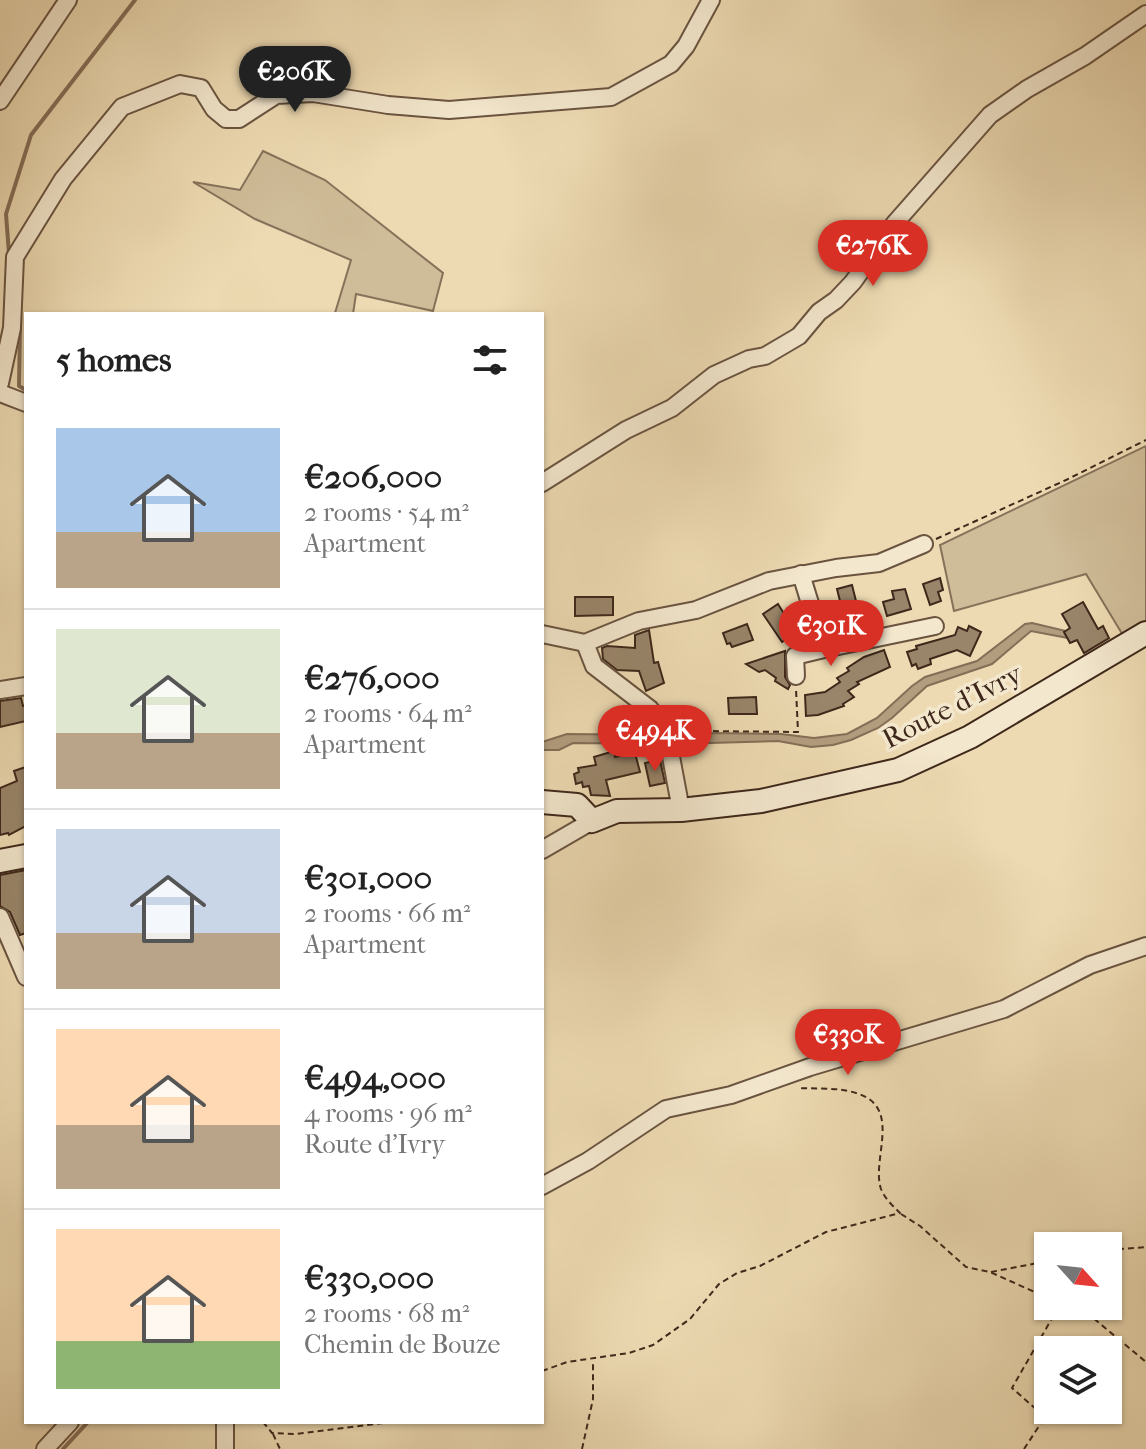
<!DOCTYPE html>
<html lang="en">
<head>
<meta charset="utf-8">
<style>
  :root { --surface:#fff; --page:#f6f6f6; --text:#222; --muted:#767676; --line:#e0e0e0; --accent:#d93025 }
  body { margin:0; font-family:"IM FELL French Canon",serif; background:var(--page); color:var(--text); height:100vh; display:flex; flex-direction:column; font-size:30px; white-space:nowrap }
  * { box-sizing:border-box; margin:0 }
  p { font-size:26px; color:var(--muted) }
  .icon { flex:none; width:44px; height:44px; fill:none; stroke:currentColor; stroke-width:2; stroke-linecap:round; stroke-linejoin:round }
  .map { position:relative; flex:1; overflow:hidden }
  .sheet { position:absolute; left:24px; top:312px; width:520px; height:1112px; display:flex; flex-direction:column; background:var(--surface); border-radius:0px; box-shadow:0 2px 6px #0004 }
  .sheet>* { flex:none }
  .needle { width:52px; rotate:117deg }
  .fabs { position:absolute; left:1034px; top:1232px; display:grid; gap:16px }
  .fabs a { display:grid; place-items:center; width:88px; height:88px; border-radius:0px; background:var(--surface); box-shadow:0 2px 6px #0004; font-size:40px }
  .price { position:absolute; translate:-50% -68px; padding:0 18px; border-radius:28px; background:var(--accent); color:#fff; font-size:26px; line-height:52px; filter:drop-shadow(0 2px 4px #0008) }
  .price::after { content:''; position:absolute; left:50%; top:48px; width:24px; height:18px; margin-left:-12px; background:inherit; clip-path:polygon(0 0,100% 0,50% 100%) }
  .price.active { background:#222; color:#fff }
  ul { padding:0; list-style:none }
  li { display:flex; align-items:center; gap:24px; height:200px; padding:0 32px }
  li+li { border-top:2px solid var(--line) }
  li span { display:grid; place-items:center; flex:none; width:224px; height:160px; border-radius:0px; color:#555 }
  li>.icon { margin-inline-start:auto }
  span .icon { width:96px; height:96px; fill:#fffc; stroke-width:1 }
  li b { font-size:34px }
  h2 { display:flex; justify-content:space-between; align-items:center; height:96px; padding:0 32px; font-size:34px }
  .map>svg:first-child { display:block }
</style>
</head>
<body>
<div class="map">
<svg width="1146" height="1449" viewBox="0 0 1146 1449">
  <rect width="100%" height="100%" fill="#eddab2"/>
  <filter id="stains"><feTurbulence type="fractalNoise" baseFrequency=".0025" numOctaves="4"/><feColorMatrix values="0 0 0 0 .2 0 0 0 0 .09 0 0 0 0 .02 0 0 0 .5 -.17"/></filter>
  <radialGradient id="worn" r=".72"><stop offset=".6" stop-color="#630" stop-opacity="0"/><stop offset="1" stop-color="#630" stop-opacity=".3"/></radialGradient>
  <!-- green -->
  <g fill="#cfbc98" stroke="#86725a" stroke-width="2">
    <path d="M263,151L325,180L443,273L433,311L356,294L353,314L335,313L351,260L255,219L193,182L240,190Z"/>
    <path d="M1146,446V624L1124,637L1086,574L954,611L940,545Z"/>
  </g>
  <!-- water -->
  <g fill="#b29d7f" stroke="#846e57" stroke-width="2">
    <path d="M1032,623L1066,631L1064,632L1068,638L1031,631L992,664L927,686L892,718L878,728L851,740L833,745L811,747L778,741L674,744L673,735L716,733L781,734L814,738L847,734L877,718L912,686L925,677L977,661L1025,624Z"/>
    <path d="M567,734L662,735L666,744L573,743L559,750H542V742Z"/>
  </g>
  <g fill="none" stroke-linecap="round" stroke-linejoin="round">
    <!-- stream -->
    <g stroke="#846e57" stroke-width="4">
      <path d="M9,254L6,214L31,135L135,0"/>
      <path d="M20,328L19,386L26,390"/>
      <path d="M63,1449L88,1422"/>
    </g>
  </g>
  <!-- building -->
  <g fill="#99856a" stroke="#3e281b" stroke-width="2">
    <path d="M940,578L943,590L938,592L941,601L930,605L923,584Z"/>
    <path d="M852,585L856,601L852,623L837,620L840,601L837,589Z"/>
    <path d="M905,589L911,609L887,616L883,602L894,599L892,591Z"/>
    <path d="M575,597H613V615L575,616Z"/>
    <path d="M1083,602L1098,629L1103,626L1109,638L1084,653L1077,640L1070,643L1064,632L1070,628L1062,614Z"/>
    <path d="M778,604L796,633L782,642L763,614Z"/>
    <path d="M747,624L753,640L732,647L730,643L727,644L723,633Z"/>
    <path d="M969,626L981,632L970,656L957,650L930,659L931,664L918,669L916,664L912,666L907,652L917,649L916,646L955,635L958,627L967,631Z"/>
    <path d="M649,630L654,663L658,662L664,683L646,691L639,671L617,670L603,659L602,648L607,646L635,648V635Z"/>
    <path d="M884,650L890,667L857,682L859,684L848,691L854,697L843,704L844,706L818,715L806,716L805,695L825,692L840,682L837,678L849,671L847,668L864,657Z"/>
    <path d="M785,651V677L790,685L788,689L775,681L776,678L765,670L759,672L746,664Z"/>
    <path d="M756,697L757,714H729L728,698Z"/>
    <path d="M21,698L23,706L26,705V721L0,727V701Z"/>
    <path d="M614,751L615,757L635,753L640,772L606,780L610,796L591,795L589,786L583,787L582,782L576,784L574,774L579,772L578,768L596,765L594,757Z"/>
    <path d="M660,760L665,783L650,786L645,763Z"/>
    <path d="M26,767V826L9,835L8,833L0,835V788L17,781L14,771Z"/>
    <path d="M26,870V933L20,935L10,912L0,906V875Z"/>
  </g>
  <g fill="none" stroke-linecap="round" stroke-linejoin="round">
    <defs>
      <g id="minor">
        <path d="M0,101L68,0"/>
        <path d="M0,383L12,328L15,257L63,179L122,107L180,84L201,88L214,109L226,119H239L276,95L313,93L388,105L449,110L611,97L671,64L686,46L711,0"/>
        <path d="M0,393L26,403"/>
        <path d="M542,483L626,430L672,408L714,375L749,359L765,356L799,336L819,312L836,300L853,282L895,223L990,115L1027,89L1085,56L1146,14"/>
        <path d="M801,574L824,649L935,626"/>
        <path d="M542,634L585,643L639,621L696,610L769,581L836,568L879,563L924,544"/>
        <path d="M585,643L594,666L650,709L666,730L681,810"/>
        <path d="M796,676L795,656L824,649"/>
        <path d="M0,690L26,686"/>
        <path d="M666,730L688,731"/>
        <path d="M542,850L592,821"/>
        <path d="M0,917L26,977"/>
        <path d="M542,1186L588,1161L666,1109L731,1095L810,1067L1004,1009L1090,965L1146,946"/>
        <path d="M225,1422V1449"/>
        <path d="M45,1449L70,1422"/>
      </g>
      <g id="secondary">
        <path d="M542,802L577,805L592,821L617,811L681,810L761,801L898,770L970,737L1146,633"/>
        <path d="M0,861L26,856"/>
      </g>
    </defs>
    <!-- minor casing -->
    <use href="#minor" stroke="#6a5441" stroke-width="20"/>
    <!-- secondary casing -->
    <use href="#secondary" stroke="#3e281b" stroke-width="26"/>
    <!-- path -->
    <g stroke="#3e281b" stroke-width="2" stroke-dasharray="6 4" stroke-linecap="butt">
      <path d="M936,539L1066,480L1146,440"/>
      <path d="M703,731L798,732L796,689"/>
      <path d="M901,1214L920,1226L966,1267L990,1272L1048,1298"/>
      <path d="M1108,1250L1146,1247"/>
      <path d="M991,1272L1048,1261"/>
      <path d="M1067,1306L1092,1317L1146,1362"/>
      <path d="M542,1371L567,1362L629,1353L653,1345L690,1319L719,1284L737,1273L760,1266L826,1232L900,1213C893,1206 885,1199 881,1189C871,1160 902,1109 859,1094C840,1087 818,1089 798,1088"/>
      <path d="M263,1422L272,1433L295,1434L392,1422"/>
      <path d="M273,1434L280,1449"/>
      <path d="M582,1449L593,1399V1362"/>
      <path d="M1024,1449L1045,1417L1012,1388L1059,1306"/>
    </g>
    <!-- minor -->
    <use href="#minor" stroke="#f3e7cd" stroke-width="16"/>
    <!-- secondary -->
    <use href="#secondary" stroke="#f3e7cd" stroke-width="22"/>
  </g>
  <g text-anchor="middle" dominant-baseline="central" stroke-width="7" stroke-linejoin="round" paint-order="stroke">
    <!-- street labels -->
    <g font-size="28" fill="#3e281b" stroke="#f3e7cd">
      <text transform="translate(952 706) rotate(-27)">Route d'Ivry</text>
    </g>
  </g>
  <rect width="100%" height="100%" filter="url(#stains)"/>
  <rect width="100%" height="100%" fill="url(#worn)"/>
</svg>
<div class="fabs">
<a><svg class="needle" viewBox="-14 -14 28 28"><path d="M0-13l5 13h-10z" fill="#e53935"/><path d="M0 13l5-13h-10z" fill="#767676"/></svg></a>
<a><svg class="icon" aria-label="layers" viewBox="0 0 24 24"><path d="M12 4l9 5-9 5-9-5zM3 14l9 5 9-5"/></svg></a>
</div>
<b class="price active" style="left:295px;top:114px">€206K</b>
<b class="price" style="left:873px;top:288px">€276K</b>
<b class="price" style="left:831px;top:668px">€301K</b>
<b class="price" style="left:655px;top:773px">€494K</b>
<b class="price" style="left:848px;top:1077px">€330K</b>
<section class="sheet">
<h2>5 homes<svg class="icon" aria-label="filters" viewBox="0 0 24 24"><path d="M4 7h16M4 17h16"/><circle cx="9" cy="7" r="2"/><circle cx="15" cy="17" r="2"/></svg></h2>
<ul>
<li><span style="background:linear-gradient(#a9c7e8 65%,#b9a48a 0)"><svg class="icon" aria-label="home" viewBox="0 0 24 24"><path d="M3 11l9-7 9 7M6 9v11h12V9"/></svg></span><div><b>€206,000</b><p>2 rooms · 54 m²</p><p>Apartment</p></div></li>
<li><span style="background:linear-gradient(#dfe7d0 65%,#b9a48a 0)"><svg class="icon" aria-label="home" viewBox="0 0 24 24"><path d="M3 11l9-7 9 7M6 9v11h12V9"/></svg></span><div><b>€276,000</b><p>2 rooms · 64 m²</p><p>Apartment</p></div></li>
<li><span style="background:linear-gradient(#c9d6e8 65%,#b9a48a 0)"><svg class="icon" aria-label="home" viewBox="0 0 24 24"><path d="M3 11l9-7 9 7M6 9v11h12V9"/></svg></span><div><b>€301,000</b><p>2 rooms · 66 m²</p><p>Apartment</p></div></li>
<li><span style="background:linear-gradient(#ffd9b3 60%,#b9a48a 0)"><svg class="icon" aria-label="home" viewBox="0 0 24 24"><path d="M3 11l9-7 9 7M6 9v11h12V9"/></svg></span><div><b>€494,000</b><p>4 rooms · 96 m²</p><p>Route d'Ivry</p></div></li>
<li><span style="background:linear-gradient(#ffd9b3 70%,#8fb573 0)"><svg class="icon" aria-label="home" viewBox="0 0 24 24"><path d="M3 11l9-7 9 7M6 9v11h12V9"/></svg></span><div><b>€330,000</b><p>2 rooms · 68 m²</p><p>Chemin de Bouze</p></div></li>
</ul>
</section>
</div>
</body>
</html>
